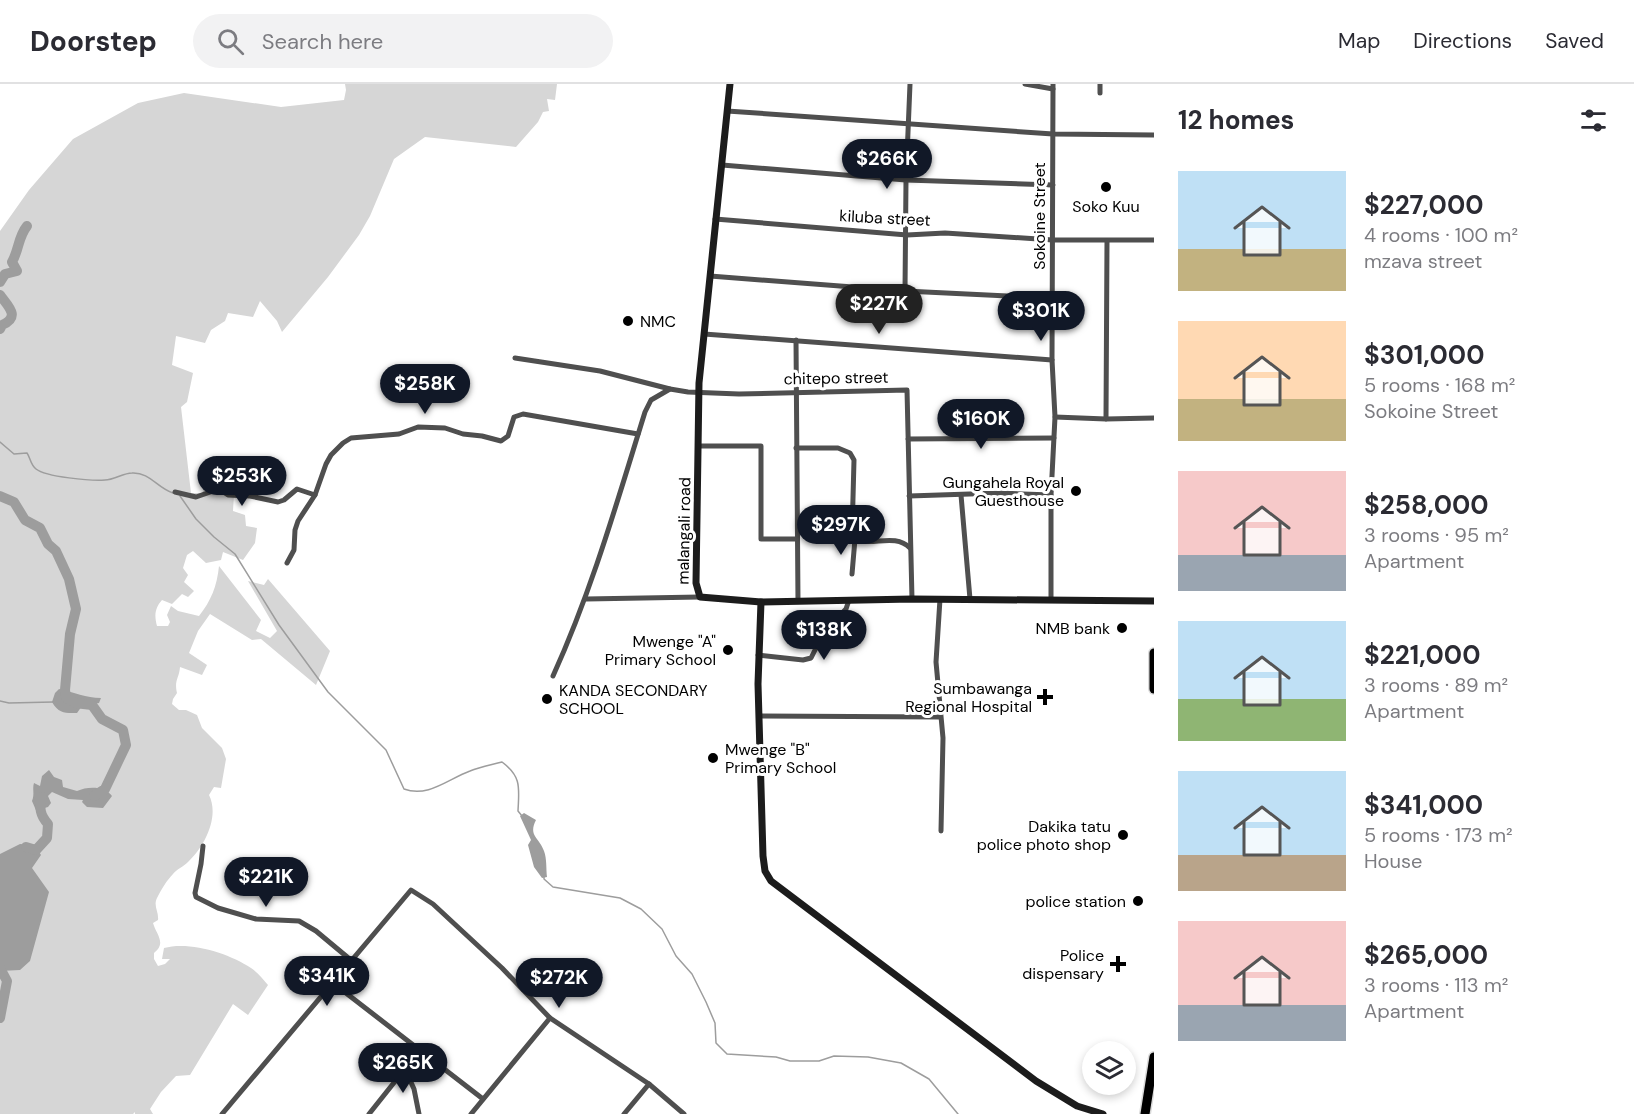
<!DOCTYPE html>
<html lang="en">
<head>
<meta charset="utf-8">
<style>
  :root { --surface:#fff; --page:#f2f2f3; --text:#2b2b33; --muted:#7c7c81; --line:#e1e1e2; --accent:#111827 }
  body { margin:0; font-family:"DM Sans",sans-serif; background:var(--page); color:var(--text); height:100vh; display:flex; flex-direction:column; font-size:22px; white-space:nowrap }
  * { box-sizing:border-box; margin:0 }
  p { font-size:20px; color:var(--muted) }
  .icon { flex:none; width:33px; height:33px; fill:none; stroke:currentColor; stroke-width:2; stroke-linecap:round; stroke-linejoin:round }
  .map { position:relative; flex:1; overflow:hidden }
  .sheet { display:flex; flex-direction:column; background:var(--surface); width:480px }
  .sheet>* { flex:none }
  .fabs { position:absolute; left:1082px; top:957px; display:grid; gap:12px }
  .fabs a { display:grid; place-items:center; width:54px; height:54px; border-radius:50%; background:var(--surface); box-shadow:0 3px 9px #0003; font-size:30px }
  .price { position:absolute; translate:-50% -51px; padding:0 14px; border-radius:21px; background:var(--accent); color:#fff; font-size:20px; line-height:39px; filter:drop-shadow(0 2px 3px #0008) }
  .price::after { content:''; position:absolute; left:50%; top:36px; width:18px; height:14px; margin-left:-9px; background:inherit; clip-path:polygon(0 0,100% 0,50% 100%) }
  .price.active { background:#222; color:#fff }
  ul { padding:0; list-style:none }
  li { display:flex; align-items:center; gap:18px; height:150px; padding:0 24px }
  li span { display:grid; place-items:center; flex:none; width:168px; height:120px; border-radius:0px; color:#555 }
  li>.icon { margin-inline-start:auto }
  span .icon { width:72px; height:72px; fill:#fffc; stroke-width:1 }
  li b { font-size:26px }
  h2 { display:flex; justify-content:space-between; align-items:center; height:72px; padding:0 24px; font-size:26px }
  header { display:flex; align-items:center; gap:36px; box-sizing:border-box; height:84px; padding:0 30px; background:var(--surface); border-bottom:2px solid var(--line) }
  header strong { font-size:28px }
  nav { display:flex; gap:33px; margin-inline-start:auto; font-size:21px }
  .search { width:420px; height:54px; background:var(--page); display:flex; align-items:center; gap:15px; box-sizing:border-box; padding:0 21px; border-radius:33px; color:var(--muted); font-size:22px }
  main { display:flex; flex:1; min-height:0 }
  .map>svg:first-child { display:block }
</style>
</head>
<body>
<header>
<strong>Doorstep</strong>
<div class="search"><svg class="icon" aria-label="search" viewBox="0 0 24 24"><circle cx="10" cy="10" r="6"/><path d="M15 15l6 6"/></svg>Search here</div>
<nav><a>Map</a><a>Directions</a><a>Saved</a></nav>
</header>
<main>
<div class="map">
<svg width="1154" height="1030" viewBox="0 0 1154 1030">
  <rect width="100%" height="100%" fill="#fff"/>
  <!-- green -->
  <path fill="#d6d6d6" d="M345,0H557L555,16L547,15L549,27L543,28L538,38L516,63L425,53L394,75L370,132L359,151L328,193L282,248L277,237L260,217L253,233L228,229L225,237L211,246L205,259L176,252L172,281L193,289L187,318L181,323L191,409H202L206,402L225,400L234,410L233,427L245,431L246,442L257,444L255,459L243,476L223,468L221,476L206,479L193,467L187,471L183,484L188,491L184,498L194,507L188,513L182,510L172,520L162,516C155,524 154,531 157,542H168L170,538L167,531L171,522L178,527L199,532C211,517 217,502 219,482L261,536L256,547L270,554L277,547L248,497L264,501L268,495L330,567L316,601L261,555L252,556L210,530L198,547L189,569L207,581L202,591L180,583C179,595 174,596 177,609L173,615L172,620L179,626H186L197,631L202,644L222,664L226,675L221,704L214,703L209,711C220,733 204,763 188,778C183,783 177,785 173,790C167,796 161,806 157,814C153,822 159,828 158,836L153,839C156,850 167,859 154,869V875L158,882L165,880L170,875H162L164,864C189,857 229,869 251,884C257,888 263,895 268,901L248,931L233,920L190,991L176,992L161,1008L150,1025L153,1030H135V1028L133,1030H0V147L29,106L73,55L138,19L184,9L281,23L344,16L346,6Z"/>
  <!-- water -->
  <g fill="#9d9d9d">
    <path d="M59,605C74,608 86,614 101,614L99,619L82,622L77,629C65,629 59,630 52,618L55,609Z"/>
    <path d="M49,686L54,693L62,696L63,703L77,707C88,702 105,702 112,712L103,724L87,723L82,718L83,716L68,715L52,708L48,712L51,719L48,723L41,725L38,731L32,717C35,710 32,705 34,699L40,702L42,692Z"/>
    <path d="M524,729L536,736C528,752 539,753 544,767C547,775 546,785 547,793L542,794L534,783L528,761L531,756L520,732Z"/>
    <path d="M20,760L35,761L41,771L32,784L49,808L30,877L20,886L0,887V770Z"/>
  </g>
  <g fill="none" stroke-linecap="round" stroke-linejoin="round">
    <!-- stream -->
    <g stroke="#9d9d9d" stroke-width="1.5">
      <path d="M0,358L14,370L27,369C31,375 30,380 36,385C46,393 91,397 105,396C114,396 123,389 132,389C150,388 157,404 173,409"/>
      <path d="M180,412L196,435L214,453L235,470L279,541L328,608L386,666L404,705C428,714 448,695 470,687C480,683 491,681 502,678C522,693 519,704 518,727L522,732"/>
      <path d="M0,617L9,619L53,618"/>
      <path d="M544,792V795L553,803L620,814L641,825L662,845L676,872L692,890L706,918L715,939L716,959L727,970L776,973L790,977H819L834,972L868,973L901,979L929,995L958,1030"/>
    </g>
    <!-- river -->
    <g stroke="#9d9d9d" stroke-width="10">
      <path d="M0,198L5,190L17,187L12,178C19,166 18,153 27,142"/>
      <path d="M0,211C8,222 21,233 2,241L0,245"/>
      <path d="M0,412L14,418L25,436L40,444L48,460L56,467L69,495L76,525L70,550L65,606L66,614L75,619L92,621L102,635L123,646L126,661L105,705L94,712"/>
      <path d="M26,763L36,766L47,754L48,740C40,731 39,724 42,713"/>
      <path d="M0,884L7,897L0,934"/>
    </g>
    <defs>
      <g id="highway">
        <path d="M1154,569V605"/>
        <path d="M1145,1030L1154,973"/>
      </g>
    </defs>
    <!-- highway casing -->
    <use href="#highway" stroke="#dbdbdb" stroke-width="12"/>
    <!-- street -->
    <g stroke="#4f4f4f" stroke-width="5">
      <path d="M1025,0L1053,5"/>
      <path d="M1100,9V0"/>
      <path d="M727,27L1053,50L1154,51"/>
      <path d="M722,81L906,96L1053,101"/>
      <path d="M715,135L907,151L945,149L1053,156H1154"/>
      <path d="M710,192L905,207L1052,214"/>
      <path d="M905,207L906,96L910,0"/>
      <path d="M704,250L1052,276"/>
      <path d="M796,256L798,517"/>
      <path d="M515,274L600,287L670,305L688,308L739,310L907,306L912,515"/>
      <path d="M1055,333L1106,335L1154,334"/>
      <path d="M1106,335L1107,157"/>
      <path d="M908,355L1054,354"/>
      <path d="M699,362H761V455H797"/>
      <path d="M796,364H838L850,369L854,376L852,452C867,466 893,447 910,464"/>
      <path d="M175,408L196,413L219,405L228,411L250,412L278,418L284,416L297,405L315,411"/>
      <path d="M961,411L970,515"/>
      <path d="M909,412L1000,409L1051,411"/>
      <path d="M287,479L294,466L295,446L298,437L315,411L326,380L331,371L343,359L351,354L399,350L418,343L445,344L463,350L482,352L501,357L508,352L514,333L523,330L638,350"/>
      <path d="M852,490L855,455"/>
      <path d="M586,515L700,513"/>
      <path d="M940,515L936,578L943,654L941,747"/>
      <path d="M1051,516V411L1055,333L1052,276L1053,0"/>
      <path d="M758,571L803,576L811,574L823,550L846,525L849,516"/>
      <path d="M553,592C592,506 617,418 645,328L651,316L670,305"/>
      <path d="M759,632L940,633"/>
      <path d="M203,762L201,780L195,809L196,813L218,824L256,835L299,837L316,847L352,877"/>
      <path d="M333,899L483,1015"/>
      <path d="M405,985L414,1005L419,1030"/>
      <path d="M222,1030L411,806L433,820L502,884L550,934L649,1000L684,1030"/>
      <path d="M369,1030L420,966"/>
      <path d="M471,1030L550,934"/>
      <path d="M624,1030L649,1000"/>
    </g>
    <!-- secondary -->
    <g stroke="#1c1c1c" stroke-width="7">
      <path d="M730,0L699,299L696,499L700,513L761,518L912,515L1154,517"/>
      <path d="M761,518L758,600L763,772L765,787L771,797L1036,997L1077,1022L1103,1030"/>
    </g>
    <!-- highway -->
    <use href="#highway" stroke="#000" stroke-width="9"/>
  </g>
  <!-- markers -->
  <g fill="#000" stroke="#fff" stroke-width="2">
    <circle cx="1106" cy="103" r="6"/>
    <circle cx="628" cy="237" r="6"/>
    <circle cx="1076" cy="407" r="6"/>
    <circle cx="1122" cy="544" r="6"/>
    <circle cx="728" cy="566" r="6"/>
    <path d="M1042 604h6v6h6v6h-6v6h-6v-6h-6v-6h6z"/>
    <circle cx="547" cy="615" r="6"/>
    <circle cx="713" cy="674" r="6"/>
    <circle cx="1123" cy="751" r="6"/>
    <circle cx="1138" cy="817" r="6"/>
    <path d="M1115 871h6v6h6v6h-6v6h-6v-6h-6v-6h6z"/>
  </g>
  <g text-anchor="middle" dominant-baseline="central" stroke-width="6" stroke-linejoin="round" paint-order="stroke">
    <!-- poi labels -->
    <g font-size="16" fill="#000" stroke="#fff" text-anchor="end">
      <text x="1106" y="122" text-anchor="middle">Soko Kuu</text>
      <text x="640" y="237" text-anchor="start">NMC</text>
      <text x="1064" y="398">Gungahela Royal<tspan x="1064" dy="18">Guesthouse</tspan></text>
      <text x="1110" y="544">NMB bank</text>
      <text x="716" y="557">Mwenge "A"<tspan x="716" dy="18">Primary School</tspan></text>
      <text x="1032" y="604">Sumbawanga<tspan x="1032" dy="18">Regional Hospital</tspan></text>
      <text x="559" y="606" text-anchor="start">KANDA SECONDARY<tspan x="559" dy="18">SCHOOL</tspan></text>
      <text x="725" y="665" text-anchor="start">Mwenge "B"<tspan x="725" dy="18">Primary School</tspan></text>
      <text x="1111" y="742">Dakika tatu<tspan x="1111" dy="18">police photo shop</tspan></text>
      <text x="1126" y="817">police station</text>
      <text x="1104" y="871">Police<tspan x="1104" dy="18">dispensary</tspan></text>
    </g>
    <!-- street labels -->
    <g font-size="16" fill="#000" stroke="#fff">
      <text transform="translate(1039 132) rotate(-90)">Sokoine Street</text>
      <text transform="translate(885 134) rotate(3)">kiluba street</text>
      <text transform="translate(836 294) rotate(-1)">chitepo street</text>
      <text transform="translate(684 447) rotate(-89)">malangali road</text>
    </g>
  </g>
</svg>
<div class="fabs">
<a><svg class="icon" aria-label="layers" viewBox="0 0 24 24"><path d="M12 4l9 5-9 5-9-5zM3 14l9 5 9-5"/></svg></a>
</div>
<b class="price" style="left:887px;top:106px">$266K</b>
<b class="price active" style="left:879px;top:251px">$227K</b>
<b class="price" style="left:1041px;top:258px">$301K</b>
<b class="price" style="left:425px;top:331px">$258K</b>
<b class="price" style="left:981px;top:366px">$160K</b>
<b class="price" style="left:242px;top:423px">$253K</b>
<b class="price" style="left:841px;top:472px">$297K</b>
<b class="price" style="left:824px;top:577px">$138K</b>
<b class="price" style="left:266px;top:824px">$221K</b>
<b class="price" style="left:327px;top:923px">$341K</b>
<b class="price" style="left:559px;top:925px">$272K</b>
<b class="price" style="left:403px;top:1010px">$265K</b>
</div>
<section class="sheet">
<h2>12 homes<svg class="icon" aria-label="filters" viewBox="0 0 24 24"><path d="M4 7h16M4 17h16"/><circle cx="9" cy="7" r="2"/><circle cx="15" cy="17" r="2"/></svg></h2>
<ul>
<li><span style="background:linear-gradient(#bfe0f5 65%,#c2b280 0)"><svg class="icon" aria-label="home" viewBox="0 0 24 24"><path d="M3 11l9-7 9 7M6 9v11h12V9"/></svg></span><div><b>$227,000</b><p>4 rooms · 100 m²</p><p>mzava street</p></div></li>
<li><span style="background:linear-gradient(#ffd9b3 65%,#c2b280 0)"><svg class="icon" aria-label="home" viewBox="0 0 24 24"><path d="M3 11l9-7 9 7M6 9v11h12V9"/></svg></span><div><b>$301,000</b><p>5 rooms · 168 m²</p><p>Sokoine Street</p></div></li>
<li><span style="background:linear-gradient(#f6c9c9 70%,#9aa5b1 0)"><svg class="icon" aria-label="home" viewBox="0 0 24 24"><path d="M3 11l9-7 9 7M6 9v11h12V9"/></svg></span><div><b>$258,000</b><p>3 rooms · 95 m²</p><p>Apartment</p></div></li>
<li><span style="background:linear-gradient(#bfe0f5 65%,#8fb573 0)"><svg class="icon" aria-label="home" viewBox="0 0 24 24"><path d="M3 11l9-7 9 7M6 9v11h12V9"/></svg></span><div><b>$221,000</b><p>3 rooms · 89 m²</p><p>Apartment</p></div></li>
<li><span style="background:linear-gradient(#bfe0f5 70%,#b9a48a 0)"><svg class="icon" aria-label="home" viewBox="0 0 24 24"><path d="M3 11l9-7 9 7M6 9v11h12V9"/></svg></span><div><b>$341,000</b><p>5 rooms · 173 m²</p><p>House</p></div></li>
<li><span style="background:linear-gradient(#f6c9c9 70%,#9aa5b1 0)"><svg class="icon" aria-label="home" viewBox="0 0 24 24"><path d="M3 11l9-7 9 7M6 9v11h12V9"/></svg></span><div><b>$265,000</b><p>3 rooms · 113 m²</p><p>Apartment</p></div></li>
</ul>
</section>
</main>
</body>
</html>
